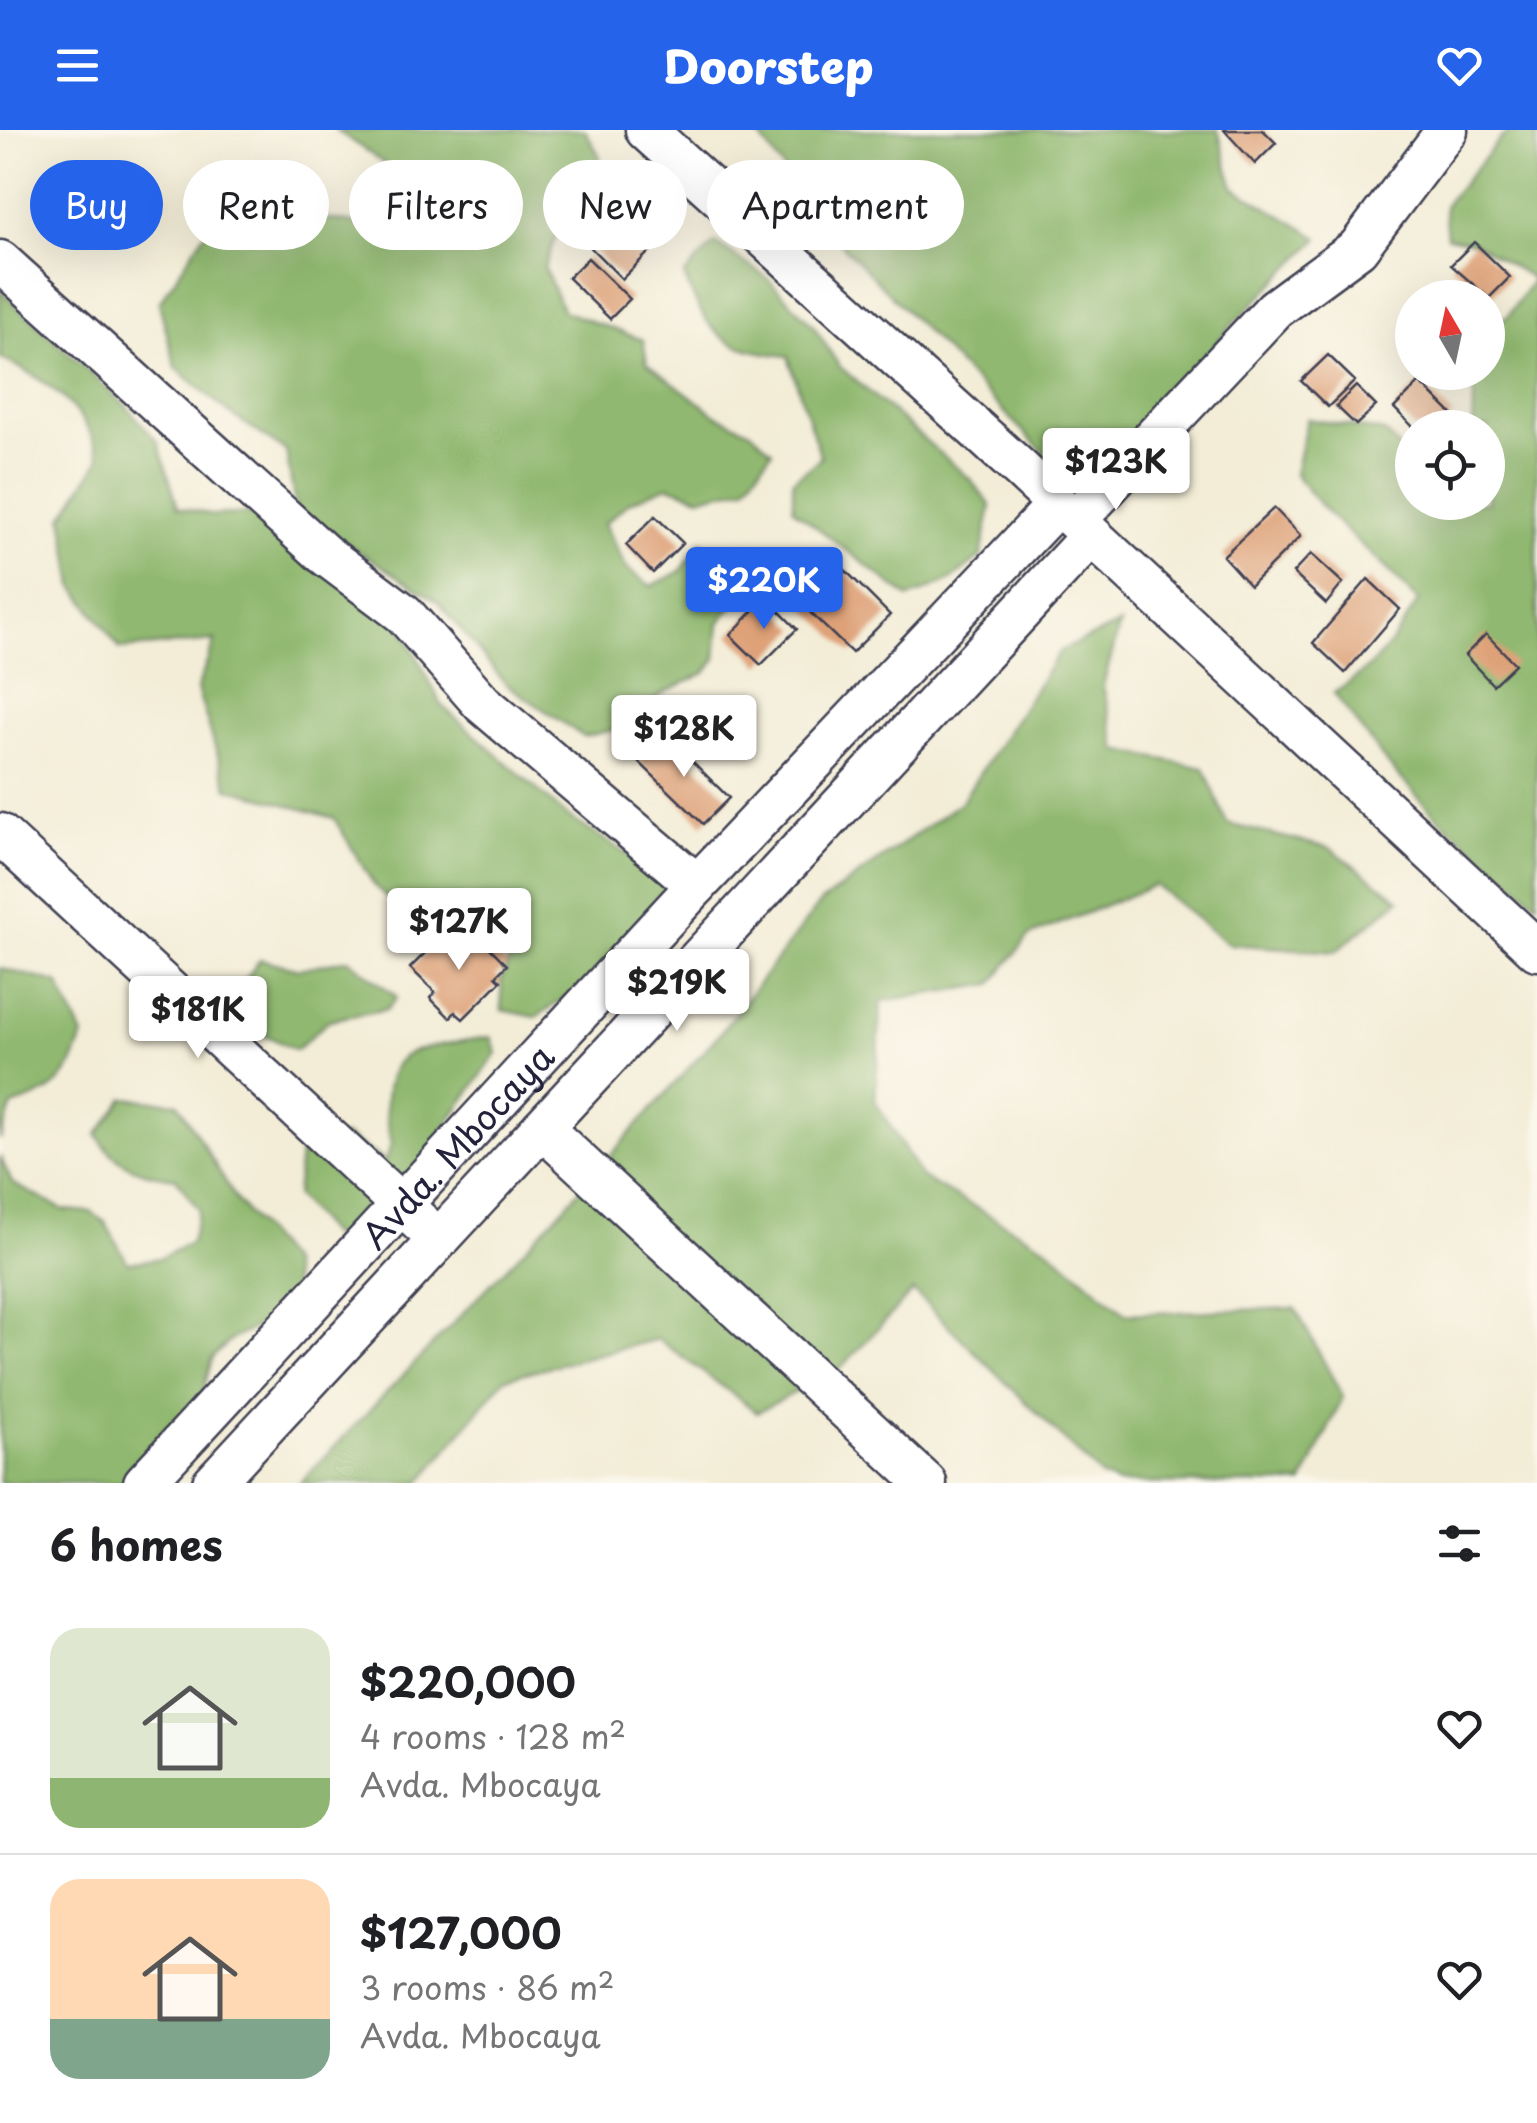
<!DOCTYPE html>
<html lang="en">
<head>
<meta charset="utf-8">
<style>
  :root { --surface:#fff; --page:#f2f2f2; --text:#202124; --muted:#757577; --line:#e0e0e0; --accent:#2563eb }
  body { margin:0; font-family:"Playpen Sans",sans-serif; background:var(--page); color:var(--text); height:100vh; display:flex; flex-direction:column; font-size:38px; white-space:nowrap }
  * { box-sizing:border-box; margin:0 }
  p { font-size:32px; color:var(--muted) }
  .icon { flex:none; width:55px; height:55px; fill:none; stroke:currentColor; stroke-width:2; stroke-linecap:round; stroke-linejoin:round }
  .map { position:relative; height:1353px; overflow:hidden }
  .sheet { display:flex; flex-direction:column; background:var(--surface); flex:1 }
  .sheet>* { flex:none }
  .hud { position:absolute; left:30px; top:30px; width:1000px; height:90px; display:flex; gap:20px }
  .needle { width:65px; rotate:351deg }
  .fabs { position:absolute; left:1395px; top:150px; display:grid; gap:20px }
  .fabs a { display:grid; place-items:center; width:110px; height:110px; border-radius:50%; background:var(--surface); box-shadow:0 10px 40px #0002; font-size:50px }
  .price { position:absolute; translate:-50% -85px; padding:0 22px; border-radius:10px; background:#fff; color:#222; font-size:32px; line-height:65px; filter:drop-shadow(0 2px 5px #0008) }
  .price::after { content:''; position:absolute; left:50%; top:60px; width:30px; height:22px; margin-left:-15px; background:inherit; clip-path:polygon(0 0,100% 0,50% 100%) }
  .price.active { background:var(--accent); color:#fff }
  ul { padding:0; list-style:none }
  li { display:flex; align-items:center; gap:30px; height:250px; padding:0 50px }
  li+li { border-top:2px solid var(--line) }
  li span { display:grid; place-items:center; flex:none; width:280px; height:200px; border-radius:30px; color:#555 }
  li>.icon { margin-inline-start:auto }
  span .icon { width:120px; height:120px; fill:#fffc; stroke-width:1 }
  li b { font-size:42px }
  h2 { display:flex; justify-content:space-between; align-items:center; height:120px; padding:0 50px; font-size:42px }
  .chip { padding:0 35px; border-radius:45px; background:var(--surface); box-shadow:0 10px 40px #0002; font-size:35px; line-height:90px }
  .chip.active { background:var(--accent); color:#fff }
  header { display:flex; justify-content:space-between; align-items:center; height:130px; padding:0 50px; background:var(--accent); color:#fff; font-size:45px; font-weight:800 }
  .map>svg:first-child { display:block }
</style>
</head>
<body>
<header><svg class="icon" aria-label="menu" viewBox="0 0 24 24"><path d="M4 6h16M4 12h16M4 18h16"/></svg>Doorstep<svg class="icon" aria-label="heart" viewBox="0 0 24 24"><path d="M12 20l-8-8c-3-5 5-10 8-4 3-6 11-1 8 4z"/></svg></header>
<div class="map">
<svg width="1537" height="1353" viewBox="0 0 1537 1353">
  <rect width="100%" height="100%" fill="#fbf7ec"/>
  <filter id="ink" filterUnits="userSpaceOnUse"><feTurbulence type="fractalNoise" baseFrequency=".01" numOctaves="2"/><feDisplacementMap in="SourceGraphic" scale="20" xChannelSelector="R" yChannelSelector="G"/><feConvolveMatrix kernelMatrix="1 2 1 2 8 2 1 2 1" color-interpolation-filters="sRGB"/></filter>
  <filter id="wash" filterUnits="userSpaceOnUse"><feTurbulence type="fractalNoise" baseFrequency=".0048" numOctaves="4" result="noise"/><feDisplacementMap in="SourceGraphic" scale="40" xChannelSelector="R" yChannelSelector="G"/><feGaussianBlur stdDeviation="2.25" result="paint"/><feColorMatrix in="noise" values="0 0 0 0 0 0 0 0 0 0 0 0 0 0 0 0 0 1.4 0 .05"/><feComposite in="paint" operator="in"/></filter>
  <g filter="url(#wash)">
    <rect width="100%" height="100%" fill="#f3edd7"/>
    <!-- forest -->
    <g fill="#90b86f" stroke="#596d55" stroke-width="2.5">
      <path d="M336,0H585L600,27L585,69L558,101L544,137L563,181L643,210L647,233L716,285L751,301L772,321L746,357L700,367L668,356L629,372L604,394L627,439L651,456L680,442L702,412L723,429L737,471L719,493L716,529L705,543L663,563L620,598L584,607L506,554L438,472L296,381L286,321L228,282L176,238L159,173L212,92L265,80L410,101L401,45Z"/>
      <path d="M755,0H1218L1233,57L1319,108L1226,201L1159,295L1056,335L832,105Z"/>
      <path d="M1513,0H1537V773L1436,686L1385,631L1334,563C1374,539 1395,511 1418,471C1379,426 1331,394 1295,344L1307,289L1384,302L1412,331V372H1488V298L1473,297L1474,258L1447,243L1488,242V190L1507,187L1533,149L1474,112L1447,107L1444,76L1500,9Z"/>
      <path d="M715,113L766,147L813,195L839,236L969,348L991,376L981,427L951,450L909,468L793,379V350L821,328L788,226C722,219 708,205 684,145Z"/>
      <path d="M0,160L126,276L158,312L178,377L213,385L254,383L391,475L442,576L567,686L674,753L626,829L536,887L502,880L501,851L516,813L472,781L402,782L374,755L334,688L228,658L197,559L215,511L120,519L74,456L63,387L100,329C88,280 45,248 0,228Z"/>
      <path d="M1120,494L1103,556L1117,620L1204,638L1227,694L1330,718L1400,769L1335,822L1228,814L1155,755L1029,806L992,854L881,871L875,971L921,1047L1048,1118L1126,1184L1295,1178L1343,1267L1303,1353H1117L1102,1347L913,1161L839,1240L757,1282L658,1209L505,1248L420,1353H300L559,1083L721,902L821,772L961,672L1060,521Z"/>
      <path d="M260,829L299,839L348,829L397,867L387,879L329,890L296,920L257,901L231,871Z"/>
      <path d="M0,838L58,853L83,906C68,951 57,962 12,976L0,1010Z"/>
      <path d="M491,907L497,923L387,1080L334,1109L296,1066L300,1023L345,1006L385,1031L392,1013C383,989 381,941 406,925C418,917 475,909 491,907Z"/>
      <path d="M124,968L178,973L237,1071L290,1133L293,1159L283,1183L232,1209L212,1228L199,1277L121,1353H0V1026L12,1053L64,1080L91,1082L105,1092L128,1133L161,1128L191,1112L199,1080L176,1048C140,1044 116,1036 97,1005Z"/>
    </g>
    <g id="blocks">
      <!-- building -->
      <g fill="#dea178">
        <path d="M1224,0H1263L1276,13L1255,34Z"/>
        <path d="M630,79L661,110L622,149L591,118Z"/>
        <path d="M1474,112L1510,147L1489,168L1451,135Z"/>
        <path d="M588,128L630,169L610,189L568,148Z"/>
        <path d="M1328,225L1355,251L1328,277L1301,251Z"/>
        <path d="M1420,252L1453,285L1441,298H1414L1394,278Z"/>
        <path d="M1356,256L1376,276L1356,295L1336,276Z"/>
        <path d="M1274,378L1301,406L1250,456L1223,426Z"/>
        <path d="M655,386L683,413L653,443L626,415Z"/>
        <path d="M1311,424L1343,453L1326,474L1293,443Z"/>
        <path d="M833,428L890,485L852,523L794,467Z"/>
        <path d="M1368,449L1400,479L1345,543L1313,513Z"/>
        <path d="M766,468L797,499L761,535L730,505Z"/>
        <path d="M1486,504L1515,534L1493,555L1465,525Z"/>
        <path d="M666,605L729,668L703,694L639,632Z"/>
        <path d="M448,800L462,813L474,802L507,835L496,846L501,851L463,889L455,882L450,888L430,868L435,862L410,838Z"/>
      </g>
    </g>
  </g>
  <g filter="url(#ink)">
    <use href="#blocks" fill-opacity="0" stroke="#414052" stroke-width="2.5"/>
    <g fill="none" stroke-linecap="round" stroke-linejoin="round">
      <defs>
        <g id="minor">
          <path d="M646,0L1018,337L1537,820"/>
          <path d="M0,131L324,424L404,484L482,573L697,755"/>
          <path d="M1076,390L1275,179L1358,118L1447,0"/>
          <path d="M0,704L423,1095"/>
          <path d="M542,998L926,1353"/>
          <path id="s1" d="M144,1353L697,755L1058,374"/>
          <path d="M213,1353L1090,407"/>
        </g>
      </defs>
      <!-- minor casing -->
      <use href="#minor" stroke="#414052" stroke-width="45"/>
      <!-- minor -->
      <use href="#minor" stroke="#fff" stroke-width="40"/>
    </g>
  </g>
  <g text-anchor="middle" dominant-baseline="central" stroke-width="8" stroke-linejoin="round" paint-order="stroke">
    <!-- street labels -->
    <g font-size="35" fill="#22223b" stroke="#fbf7ec">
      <text stroke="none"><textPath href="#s1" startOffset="460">Avda. Mbocaya</textPath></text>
    </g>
  </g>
</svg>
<div class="fabs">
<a><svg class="needle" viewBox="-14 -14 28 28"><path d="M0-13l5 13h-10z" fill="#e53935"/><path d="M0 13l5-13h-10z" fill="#757577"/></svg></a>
<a><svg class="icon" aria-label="locate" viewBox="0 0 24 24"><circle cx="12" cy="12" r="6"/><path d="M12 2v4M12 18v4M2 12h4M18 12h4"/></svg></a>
</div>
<b class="price" style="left:1116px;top:383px">$123K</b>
<b class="price active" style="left:764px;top:502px">$220K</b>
<b class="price" style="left:684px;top:650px">$128K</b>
<b class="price" style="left:459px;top:843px">$127K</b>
<b class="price" style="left:677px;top:904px">$219K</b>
<b class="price" style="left:198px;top:931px">$181K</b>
<div class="hud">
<a class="chip active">Buy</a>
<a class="chip">Rent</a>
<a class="chip">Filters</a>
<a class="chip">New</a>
<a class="chip">Apartment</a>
</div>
</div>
<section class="sheet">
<h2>6 homes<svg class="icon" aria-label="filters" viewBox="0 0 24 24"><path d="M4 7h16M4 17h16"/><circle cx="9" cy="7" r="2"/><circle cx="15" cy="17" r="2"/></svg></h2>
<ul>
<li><span style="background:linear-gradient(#dfe7d0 75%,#8fb573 0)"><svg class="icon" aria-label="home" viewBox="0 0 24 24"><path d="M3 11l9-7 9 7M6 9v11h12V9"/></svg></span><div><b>$220,000</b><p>4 rooms · 128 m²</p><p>Avda. Mbocaya</p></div><svg class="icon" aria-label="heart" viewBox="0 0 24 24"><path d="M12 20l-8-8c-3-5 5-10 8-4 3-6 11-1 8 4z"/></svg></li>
<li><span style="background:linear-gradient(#ffd9b3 70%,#7fa58c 0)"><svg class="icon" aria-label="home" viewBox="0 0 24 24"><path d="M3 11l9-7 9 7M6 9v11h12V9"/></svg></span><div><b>$127,000</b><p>3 rooms · 86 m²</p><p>Avda. Mbocaya</p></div><svg class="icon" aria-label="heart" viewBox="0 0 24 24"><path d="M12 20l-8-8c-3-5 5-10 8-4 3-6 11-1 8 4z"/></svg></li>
</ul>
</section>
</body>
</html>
